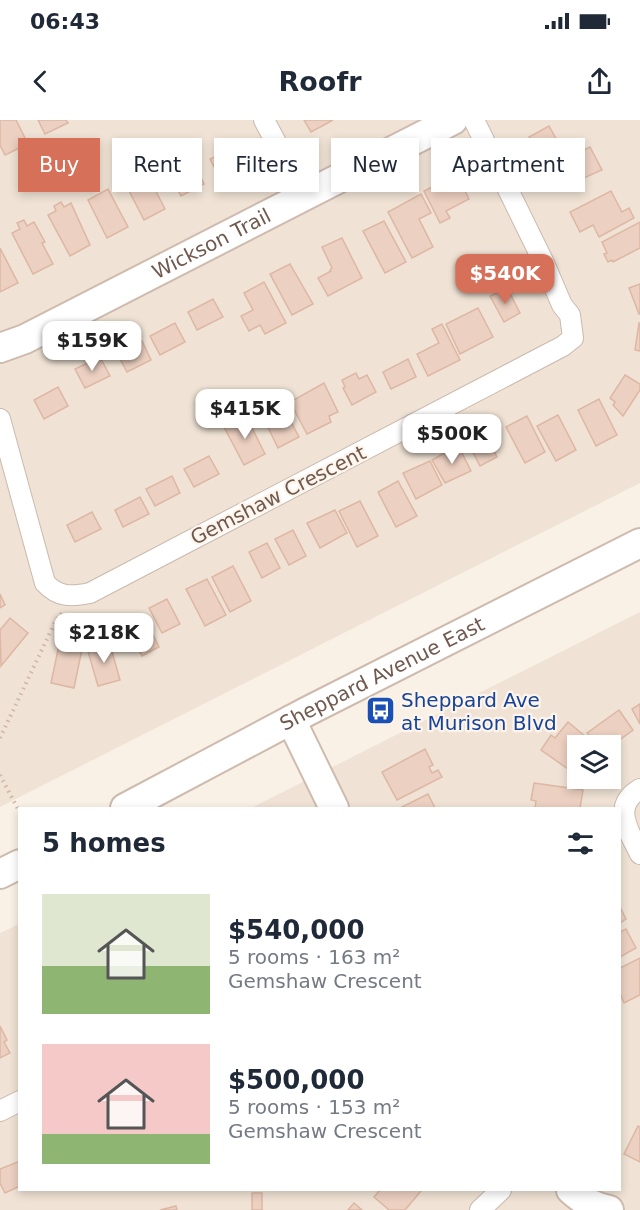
<!DOCTYPE html>
<html lang="en">
<head>
<meta charset="utf-8">
<style>
  :root { --surface:#fff; --page:#f2f2f3; --text:#1f2937; --muted:#747a83; --accent:#d67059 }
  body { margin:0; font-family:"DejaVu Sans",sans-serif; background:var(--page); color:var(--text); height:100vh; display:flex; flex-direction:column; font-size:22px; white-space:nowrap }
  * { box-sizing:border-box; margin:0 }
  p { font-size:20px; color:var(--muted) }
  .icon { flex:none; width:33px; height:33px; fill:none; stroke:currentColor; stroke-width:2; stroke-linecap:round; stroke-linejoin:round }
  .map { position:relative; flex:1; overflow:hidden }
  .side { position:absolute; left:18px; top:687px; width:603px; height:384px; display:flex; flex-direction:column; background:var(--surface); border-radius:0px; box-shadow:0 3px 9px #0003 }
  .side>* { flex:none }
  .hud { position:absolute; left:18px; top:18px; width:604px; height:54px; display:flex; gap:12px }
  .tools { position:absolute; left:567px; top:615px; display:grid; gap:12px }
  .tools a { display:grid; place-items:center; width:54px; height:54px; border-radius:0px; background:var(--surface); box-shadow:0 3px 9px #0003; font-size:30px }
  .price { position:absolute; translate:-50% -51px; padding:0 14px; border-radius:12px; background:#fff; color:#222; font-size:20px; line-height:39px; filter:drop-shadow(0 2px 3px #0008) }
  .price::after { content:''; position:absolute; left:50%; top:36px; width:18px; height:14px; margin-left:-9px; background:inherit; clip-path:polygon(0 0,100% 0,50% 100%) }
  .price.current { background:var(--accent); color:#fff }
  ul { padding:0; list-style:none }
  li { display:flex; align-items:center; gap:18px; height:150px; padding:0 24px }
  li span { display:grid; place-items:center; flex:none; width:168px; height:120px; border-radius:0px; color:#555 }
  li>.icon { margin-inline-start:auto }
  span .icon { width:72px; height:72px; fill:#fffc; stroke-width:1 }
  li b { font-size:26px }
  h2 { display:flex; justify-content:space-between; align-items:center; height:72px; padding:0 24px; font-size:26px }
  .pill { padding:0 21px; border-radius:0px; background:var(--surface); box-shadow:0 3px 9px #0003; font-size:21px; line-height:54px }
  .pill.current { background:var(--accent); color:#fff }
  .status { display:flex; justify-content:space-between; align-items:center; height:42px; padding:0 30px; background:var(--surface); direction:ltr }
  .status svg { height:16px; fill:currentColor }
  header { display:flex; justify-content:space-between; align-items:center; height:78px; padding:0 24px; background:var(--surface); font-size:27px; font-weight:700 }
  .map>svg:first-child { display:block }
</style>
</head>
<body>
<div class="status"><b>06:43</b><svg viewBox="0 0 49 12"><path d="M0 12V9h3v3zM5 12V6h3v6zM10 12V3h3v9zM15 12V0h3v12zM26 1h20v11H26zM47 4h2v5h-2z"/></svg></div>
<header><svg class="icon" aria-label="back" viewBox="0 0 24 24"><path d="M15 5l-7 7 7 7"/></svg>Roofr<svg class="icon" aria-label="share" viewBox="0 0 24 24"><path d="M12 15V3M7 8l5-5 5 5M5 13v7h14v-7"/></svg></header>
<div class="map">
<svg width="640" height="1090" viewBox="0 0 640 1090">
  <rect width="100%" height="100%" fill="#faf1e6"/>
  <!-- residential -->
  <g fill="#f0e3d5" fill-rule="evenodd">
    <path d="M0,0H640V363L0,687Z"/>
    <path d="M640,492V1090H0V813L19,804L20,1070H620V688H251ZM578,626H610V658H578Z"/>
  </g>
  <!-- building -->
  <g fill="#ecd0c1" stroke="#ddb7a3" stroke-width="1.5">
    <path d="M0,0H16L28,24L5,35L0,25Z"/>
    <path d="M38,0H66L68,3L45,14Z"/>
    <path d="M304,0H333L311,12Z"/>
    <path d="M549,6L563,31L542,42L529,17Z"/>
    <path d="M235,27L245,48L221,60L210,39Z"/>
    <path d="M590,27L602,50L559,69L549,48Z"/>
    <path d="M194,43L204,64L181,76L170,55Z"/>
    <path d="M145,50L165,89L144,100L124,61Z"/>
    <path d="M456,54L469,79L446,91L450,98L440,103L424,71Z"/>
    <path d="M108,69L128,107L107,118L88,80Z"/>
    <path d="M611,71L622,92L629,88L634,98L599,117L593,105L580,112L570,92Z"/>
    <path d="M421,74L431,93L419,99L433,127L412,138L388,92Z"/>
    <path d="M61,82L64,87L71,83L90,125L70,136L48,95L56,91L54,86Z"/>
    <path d="M24,100L27,106L34,102L45,122L42,123L53,144L33,154L12,113L20,109L17,103Z"/>
    <path d="M384,101L406,142L385,153L363,111Z"/>
    <path d="M640,102V128L613,142L612,140L608,142L604,134L607,133L602,122Z"/>
    <path d="M342,118L362,158L328,176L318,158L331,151L330,150L332,148L322,127Z"/>
    <path d="M0,128L18,163L0,172Z"/>
    <path d="M290,144L313,184L292,195L270,154Z"/>
    <path d="M264,162L286,203L265,214L260,205L249,211L241,196L253,190L244,173Z"/>
    <path d="M640,164V194H639L629,168Z"/>
    <path d="M507,168L520,193L504,202L490,176Z"/>
    <path d="M213,179L223,197L197,210L188,192Z"/>
    <path d="M478,188L493,217L460,234L446,204Z"/>
    <path d="M175,203L185,222L160,235L150,216Z"/>
    <path d="M639,203H640V231L635,230Z"/>
    <path d="M442,204L460,240L428,256L417,234L439,223L432,209Z"/>
    <path d="M142,221L151,240L127,252L117,233Z"/>
    <path d="M100,237L110,256L85,268L75,249Z"/>
    <path d="M408,239L416,257L391,269L383,252Z"/>
    <path d="M356,253L359,259L367,255L376,272L352,285L343,268L345,267L342,260Z"/>
    <path d="M625,255L640,264V270L623,296L613,285L615,282L610,278Z"/>
    <path d="M324,263L338,292L329,296L331,302L307,314L290,282Z"/>
    <path d="M58,267L68,286L44,299L34,280Z"/>
    <path d="M279,279L299,317L278,328L259,289Z"/>
    <path d="M599,279L617,315L596,326L578,290Z"/>
    <path d="M558,295L576,330L556,341L537,306Z"/>
    <path d="M246,296L265,334L244,345L224,307Z"/>
    <path d="M527,296L545,332L525,343L506,307Z"/>
    <path d="M484,312L497,337L480,346L467,321Z"/>
    <path d="M458,325L471,351L445,363L432,340Z"/>
    <path d="M209,336L219,354L194,367L184,349Z"/>
    <path d="M430,341L442,365L416,379L403,353Z"/>
    <path d="M172,356L180,373L155,386L146,369Z"/>
    <path d="M398,361L417,396L396,407L378,372Z"/>
    <path d="M140,377L149,394L123,407L115,390Z"/>
    <path d="M360,381L378,416L357,427L339,391Z"/>
    <path d="M335,390L347,413L320,428L307,403Z"/>
    <path d="M92,392L101,409L75,422L67,405Z"/>
    <path d="M293,410L306,436L289,445L275,419Z"/>
    <path d="M267,423L280,448L262,458L249,432Z"/>
    <path d="M233,446L251,481L230,492L212,457Z"/>
    <path d="M207,459L226,495L205,506L186,469Z"/>
    <path d="M0,474L5,485L0,488Z"/>
    <path d="M167,479L180,504L162,513L149,488Z"/>
    <path d="M10,498L28,513L1,546L0,510Z"/>
    <path d="M146,501L159,527L142,536L128,510Z"/>
    <path d="M109,521L120,560L98,566L87,528Z"/>
    <path d="M59,525L82,529L74,568L51,563Z"/>
    <path d="M640,584V604L632,589Z"/>
    <path d="M619,590L633,610L610,627V626H601L587,613Z"/>
    <path d="M568,602L597,626H578V656L541,630L551,615L555,618Z"/>
    <path d="M425,629L433,645L429,647L432,653L438,650L442,657L397,680L382,652Z"/>
    <path d="M534,663L583,670L580,688H535L536,681L531,680Z"/>
    <path d="M428,674L435,688H400Z"/>
    <path d="M620,787L626,799L620,803Z"/>
    <path d="M626,809L636,828L620,837V812Z"/>
    <path d="M640,838V875L624,883L620,873V848Z"/>
    <path d="M0,906L7,920L4,922L10,933L0,938Z"/>
    <path d="M638,1006L640,1007V1042L624,1034Z"/>
    <path d="M20,1041V1066L5,1073L0,1063V1049Z"/>
    <path d="M380,1070H420L421,1071L405,1090H389L374,1077Z"/>
    <rect x="252" y="1073" width="10" height="17"/>
    <path d="M354,1083L362,1090H348Z"/>
    <path d="M176,1086L177,1090H160Z"/>
  </g>
  <g fill="none" stroke-linecap="round" stroke-linejoin="round">
    <defs>
      <g id="street">
        <path d="M264,0L304,75"/>
        <path d="M0,299L45,463C58,477 71,477 90,473L563,226L573,218L570,195L562,185L544,143L474,0"/>
        <path d="M640,669C611,686 629,711 640,734"/>
        <path d="M0,991L20,981"/>
        <path d="M480,1090L501,1070"/>
      </g>
      <g id="secondary">
        <path id="s1" d="M0,228L25,219L453,0"/>
        <path d="M291,600L334,688"/>
        <path id="s2" d="M125,688L306,592L640,423"/>
        <path d="M0,754L20,744"/>
        <path d="M571,1070C582,1080 594,1087 609,1090"/>
      </g>
    </defs>
    <!-- street casing -->
    <use href="#street" stroke="#cab9ad" stroke-width="22"/>
    <!-- secondary casing -->
    <use href="#secondary" stroke="#cebbae" stroke-width="32"/>
    <!-- path -->
    <g stroke="#d1b4a4" stroke-width="4" stroke-dasharray="1.5 4.5" stroke-linecap="butt">
      <path d="M0,618L56,500L62,493"/>
      <path d="M0,655L20,693"/>
    </g>
    <!-- street -->
    <use href="#street" stroke="#fff" stroke-width="20"/>
    <!-- secondary -->
    <use href="#secondary" stroke="#fff" stroke-width="28"/>
  </g>
  <!-- icons -->
  <defs>
    <symbol id="bus-square" viewBox="-11 -11 22 22"><rect x="-9" y="-9" width="18" height="18" rx="4" fill="#1a4fb4" stroke="#fdf5ec"/><path d="M-5-6H5V4H4V6H2V4H-2V6H-4V4H-5ZM-3.5-4V0h7V-4ZM-3.5 1.2v1.5H-2V1.2ZM2 1.2v1.5H3.5V1.2Z" fill="#fff"/></symbol>
  </defs>
  <g fill-rule="evenodd">
    <use href="#bus-square" x="364" y="574" width="33" height="33"/>
  </g>
  <g text-anchor="middle" dominant-baseline="central" stroke-width="4.5" stroke-linejoin="round" paint-order="stroke">
    <!-- street labels -->
    <g font-size="20" fill="#70594e" stroke="#fdf5ec">
      <text stroke="none"><textPath href="#s1" startOffset="236">Wickson Trail</textPath></text>
      <text transform="translate(278 375) rotate(-27)">Gemshaw Crescent</text>
      <text stroke="none"><textPath href="#s2" startOffset="290">Sheppard Avenue East</textPath></text>
    </g>
    <!-- transit labels -->
    <g font-size="20" fill="#164399" stroke="#fdf5ec" text-anchor="start">
      <text x="401" y="580">Sheppard Ave<tspan x="401" dy="23">at Murison Blvd</tspan></text>
    </g>
  </g>
</svg>
<div class="tools">
<a><svg class="icon" aria-label="layers" viewBox="0 0 24 24"><path d="M12 4l9 5-9 5-9-5zM3 14l9 5 9-5"/></svg></a>
</div>
<b class="price current" style="left:505px;top:185px">$540K</b>
<b class="price" style="left:92px;top:252px">$159K</b>
<b class="price" style="left:245px;top:320px">$415K</b>
<b class="price" style="left:452px;top:345px">$500K</b>
<b class="price" style="left:104px;top:544px">$218K</b>
<div class="hud">
<a class="pill current">Buy</a>
<a class="pill">Rent</a>
<a class="pill">Filters</a>
<a class="pill">New</a>
<a class="pill">Apartment</a>
</div>
<section class="side">
<h2>5 homes<svg class="icon" aria-label="filters" viewBox="0 0 24 24"><path d="M4 7h16M4 17h16"/><circle cx="9" cy="7" r="2"/><circle cx="15" cy="17" r="2"/></svg></h2>
<ul>
<li><span style="background:linear-gradient(#dfe7d0 60%,#8fb573 0)"><svg class="icon" aria-label="home" viewBox="0 0 24 24"><path d="M3 11l9-7 9 7M6 9v11h12V9"/></svg></span><div><b>$540,000</b><p>5 rooms · 163 m²</p><p>Gemshaw Crescent</p></div></li>
<li><span style="background:linear-gradient(#f6c9c9 75%,#8fb573 0)"><svg class="icon" aria-label="home" viewBox="0 0 24 24"><path d="M3 11l9-7 9 7M6 9v11h12V9"/></svg></span><div><b>$500,000</b><p>5 rooms · 153 m²</p><p>Gemshaw Crescent</p></div></li>
</ul>
</section>
</div>
</body>
</html>
